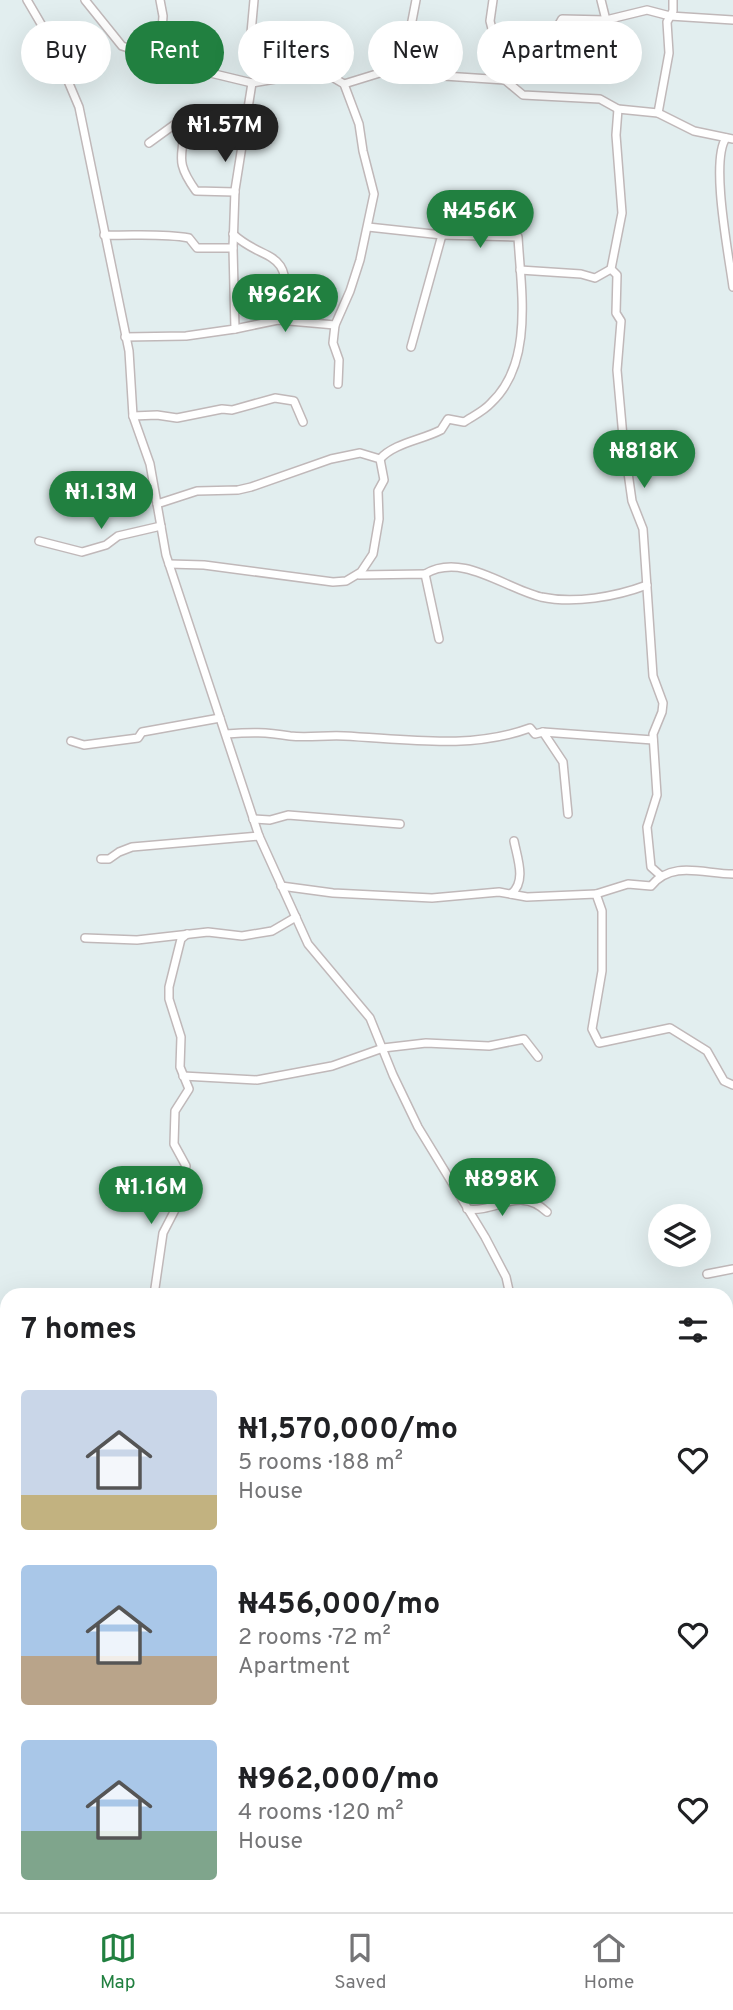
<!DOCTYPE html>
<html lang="en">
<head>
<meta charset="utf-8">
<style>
  :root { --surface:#fff; --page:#f6f6f6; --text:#202124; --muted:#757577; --line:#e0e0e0; --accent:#218040 }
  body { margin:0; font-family:Overpass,sans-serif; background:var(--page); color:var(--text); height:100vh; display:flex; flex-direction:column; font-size:26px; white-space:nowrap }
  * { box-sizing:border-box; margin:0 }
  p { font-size:23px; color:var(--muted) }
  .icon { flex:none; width:38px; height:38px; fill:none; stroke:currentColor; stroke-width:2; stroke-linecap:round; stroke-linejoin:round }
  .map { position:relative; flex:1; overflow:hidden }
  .drawer { position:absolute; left:0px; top:1288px; width:733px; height:625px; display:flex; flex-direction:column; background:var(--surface); border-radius:21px 21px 0 0; box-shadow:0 7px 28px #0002 }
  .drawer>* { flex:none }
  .guide { position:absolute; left:21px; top:21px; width:691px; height:63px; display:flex; gap:14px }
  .controls { position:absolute; left:648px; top:1204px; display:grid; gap:14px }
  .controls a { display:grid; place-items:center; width:63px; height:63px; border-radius:50%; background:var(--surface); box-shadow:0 7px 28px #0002; font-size:35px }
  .price { position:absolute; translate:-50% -60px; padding:0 16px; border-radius:24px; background:var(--accent); color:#fff; font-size:23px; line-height:46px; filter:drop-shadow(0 2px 4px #0008) }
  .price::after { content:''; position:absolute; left:50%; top:42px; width:21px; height:16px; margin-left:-10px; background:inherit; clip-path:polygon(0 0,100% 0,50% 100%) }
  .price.current { background:#222; color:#fff }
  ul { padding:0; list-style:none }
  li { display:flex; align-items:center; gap:21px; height:175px; padding:0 21px }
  li span { display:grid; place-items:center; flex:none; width:196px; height:140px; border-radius:7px; color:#555 }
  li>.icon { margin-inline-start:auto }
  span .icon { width:84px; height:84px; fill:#fffc; stroke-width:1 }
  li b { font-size:30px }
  h2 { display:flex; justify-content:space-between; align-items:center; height:84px; padding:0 21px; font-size:30px }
  .chip { padding:0 24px; border-radius:32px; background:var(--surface); box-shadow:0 7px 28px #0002; font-size:24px; line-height:63px }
  .chip.current { background:var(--accent); color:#fff }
  .tabs { display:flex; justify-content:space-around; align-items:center; height:98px; border-top:2px solid var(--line); background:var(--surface); font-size:19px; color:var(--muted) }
  .tabs a { display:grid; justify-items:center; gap:4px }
  .tabs .current { color:var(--accent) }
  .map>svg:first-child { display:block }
</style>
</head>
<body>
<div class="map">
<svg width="733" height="1912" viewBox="0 0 733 1912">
  <rect width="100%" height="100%" fill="#e2eeef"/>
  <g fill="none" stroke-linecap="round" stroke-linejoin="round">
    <defs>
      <g id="minor">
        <path d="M27,0L51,41L79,107L129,351L133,416L150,464L166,555L259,836L308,944L370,1018L393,1075L418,1127L485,1237L506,1277L510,1295"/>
        <path d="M85,0L122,46L198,70L252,83L322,71L344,84L359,124L363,151L374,194L360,260L350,291L335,325L333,343L339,360L338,384"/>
        <path d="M160,0L163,16L160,58"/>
        <path d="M493,0L490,21L505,80"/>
        <path d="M601,0L606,20"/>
        <path d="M496,38L505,33L550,40L562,19L606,20L647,10L670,16L733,20"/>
        <path d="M250,44L254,0"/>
        <path d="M402,73L416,0"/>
        <path d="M344,84L383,72L505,80L523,95L600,99L618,109L658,113L694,131L733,139"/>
        <path d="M618,109L616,135L622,213L611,269L617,275L616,313L621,321L617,370L623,437L632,501L643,529L653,676L663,703L662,712L653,734L657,795L647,827L651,867L660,875"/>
        <path d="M658,113L669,53L667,22L673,11V0"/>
        <path d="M726,138C710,161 729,256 733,287"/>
        <path d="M149,143L182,119C188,155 170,155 196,191L235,192"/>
        <path d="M368,227L442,235L518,237C521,290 534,363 491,403C484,411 473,416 464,422L448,419L441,430C422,440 394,443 380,459"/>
        <path d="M233,234C263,262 290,248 285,300L279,306L278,320"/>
        <path d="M104,235C133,236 161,233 189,238L197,248H233L235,329L186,336L125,337"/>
        <path d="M233,248L235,190L252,83"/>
        <path d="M520,270L581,274L595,278L611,269"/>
        <path d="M235,329L278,320L335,325"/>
        <path d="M411,347L442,235"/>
        <path d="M133,416L157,415L177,418L222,409L232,410L275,398L294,401L303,422"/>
        <path d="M157,504L197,491L238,490L251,487L331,459L360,453L380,459L384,480L378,491L379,519L373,554L361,572L346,581L333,582L204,565L169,564"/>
        <path d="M39,541L82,552L106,545L118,536L161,526"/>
        <path d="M425,574C462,552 504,588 541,597C574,604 615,597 647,585"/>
        <path d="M359,575L425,574L439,639"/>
        <path d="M543,732L653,740"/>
        <path d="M226,734C252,732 265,732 290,736C307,738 326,735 344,736C406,739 470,750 530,728L535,734L543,732L563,762L568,814"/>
        <path d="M71,741L84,745L138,738L142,732L220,718"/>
        <path d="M253,819L270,820L288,815L400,824"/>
        <path d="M101,859H109L119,852L132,847L259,836"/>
        <path d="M281,886L333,893L432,898L499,892L527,897L596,894L602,911V971L592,1029L599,1043L670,1028L707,1051L724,1081L733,1085"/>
        <path d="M511,894C527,882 517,857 514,841"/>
        <path d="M596,894L628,884L651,886C672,860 704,874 733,874"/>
        <path d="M85,938L137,940L208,932L242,936L272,931L296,917"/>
        <path d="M183,1076L257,1080L332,1066L383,1048L426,1043L489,1046L524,1039L538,1057"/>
        <path d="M467,1209C497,1213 519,1185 547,1212"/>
        <path d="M707,1274L733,1269"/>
        <path d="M154,1295L163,1233L178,1204L186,1166L174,1144L175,1111L189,1089L180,1067L181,1037L169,999V987L181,939L187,934"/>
        <path d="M726,1592H733"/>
        <path d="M0,1710H7"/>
        <path d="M726,1861L733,1875"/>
        <path d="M230,1906L237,1912"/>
        <path d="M281,1906L287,1912"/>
        <path d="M120,1912L121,1906"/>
        <path d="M250,1912L261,1906"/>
        <path d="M555,1912L559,1906"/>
      </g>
      <g id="trunk">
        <path d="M0,1686H7"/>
        <path d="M0,1696L7,1695"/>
        <path d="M726,1696H733"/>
        <path d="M726,1706H733"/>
      </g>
    </defs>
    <!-- minor casing -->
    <use href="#minor" stroke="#c0b8b9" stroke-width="10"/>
    <!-- trunk casing -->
    <use href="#trunk" stroke="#00f1dc" stroke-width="16"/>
    <!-- minor -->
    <use href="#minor" stroke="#fff" stroke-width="7"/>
    <!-- trunk -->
    <use href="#trunk" stroke="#98fcfe" stroke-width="12"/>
  </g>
</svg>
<div class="controls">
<a><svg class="icon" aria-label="layers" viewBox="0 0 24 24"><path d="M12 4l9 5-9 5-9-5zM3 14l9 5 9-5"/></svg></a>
</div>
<b class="price current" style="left:225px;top:164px">₦1.57M</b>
<b class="price" style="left:480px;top:250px">₦456K</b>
<b class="price" style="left:285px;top:334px">₦962K</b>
<b class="price" style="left:644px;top:490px">₦818K</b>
<b class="price" style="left:101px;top:531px">₦1.13M</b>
<b class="price" style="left:502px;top:1218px">₦898K</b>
<b class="price" style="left:151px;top:1226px">₦1.16M</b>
<div class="guide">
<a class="chip">Buy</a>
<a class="chip current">Rent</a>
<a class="chip">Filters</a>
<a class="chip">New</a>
<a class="chip">Apartment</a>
</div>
<section class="drawer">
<h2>7 homes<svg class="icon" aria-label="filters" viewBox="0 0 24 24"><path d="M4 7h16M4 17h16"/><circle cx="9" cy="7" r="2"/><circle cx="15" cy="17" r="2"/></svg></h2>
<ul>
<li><span style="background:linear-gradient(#c9d6e8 75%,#c2b280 0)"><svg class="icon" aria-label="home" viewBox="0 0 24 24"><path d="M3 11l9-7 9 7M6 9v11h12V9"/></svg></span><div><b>₦1,570,000/mo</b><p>5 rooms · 188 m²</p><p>House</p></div><svg class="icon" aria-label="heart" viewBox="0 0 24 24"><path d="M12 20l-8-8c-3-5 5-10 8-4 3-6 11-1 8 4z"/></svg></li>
<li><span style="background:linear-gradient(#a9c7e8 65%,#b9a48a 0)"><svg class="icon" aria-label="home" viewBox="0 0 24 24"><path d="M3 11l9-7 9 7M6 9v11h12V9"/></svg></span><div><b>₦456,000/mo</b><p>2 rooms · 72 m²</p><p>Apartment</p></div><svg class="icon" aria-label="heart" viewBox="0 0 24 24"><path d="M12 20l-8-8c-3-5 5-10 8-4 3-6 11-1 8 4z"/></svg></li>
<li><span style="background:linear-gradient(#a9c7e8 65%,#7fa58c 0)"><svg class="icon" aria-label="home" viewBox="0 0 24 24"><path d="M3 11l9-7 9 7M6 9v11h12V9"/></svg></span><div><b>₦962,000/mo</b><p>4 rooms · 120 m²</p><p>House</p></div><svg class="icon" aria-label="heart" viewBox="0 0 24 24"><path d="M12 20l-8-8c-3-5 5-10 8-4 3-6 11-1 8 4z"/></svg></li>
</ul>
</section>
</div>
<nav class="tabs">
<a class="current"><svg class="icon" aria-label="map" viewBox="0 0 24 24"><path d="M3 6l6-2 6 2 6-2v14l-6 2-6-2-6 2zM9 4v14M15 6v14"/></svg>Map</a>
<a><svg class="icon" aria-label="saved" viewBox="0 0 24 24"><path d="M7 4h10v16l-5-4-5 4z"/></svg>Saved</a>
<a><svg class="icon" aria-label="home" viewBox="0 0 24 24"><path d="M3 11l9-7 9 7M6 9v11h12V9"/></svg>Home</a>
</nav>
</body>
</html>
